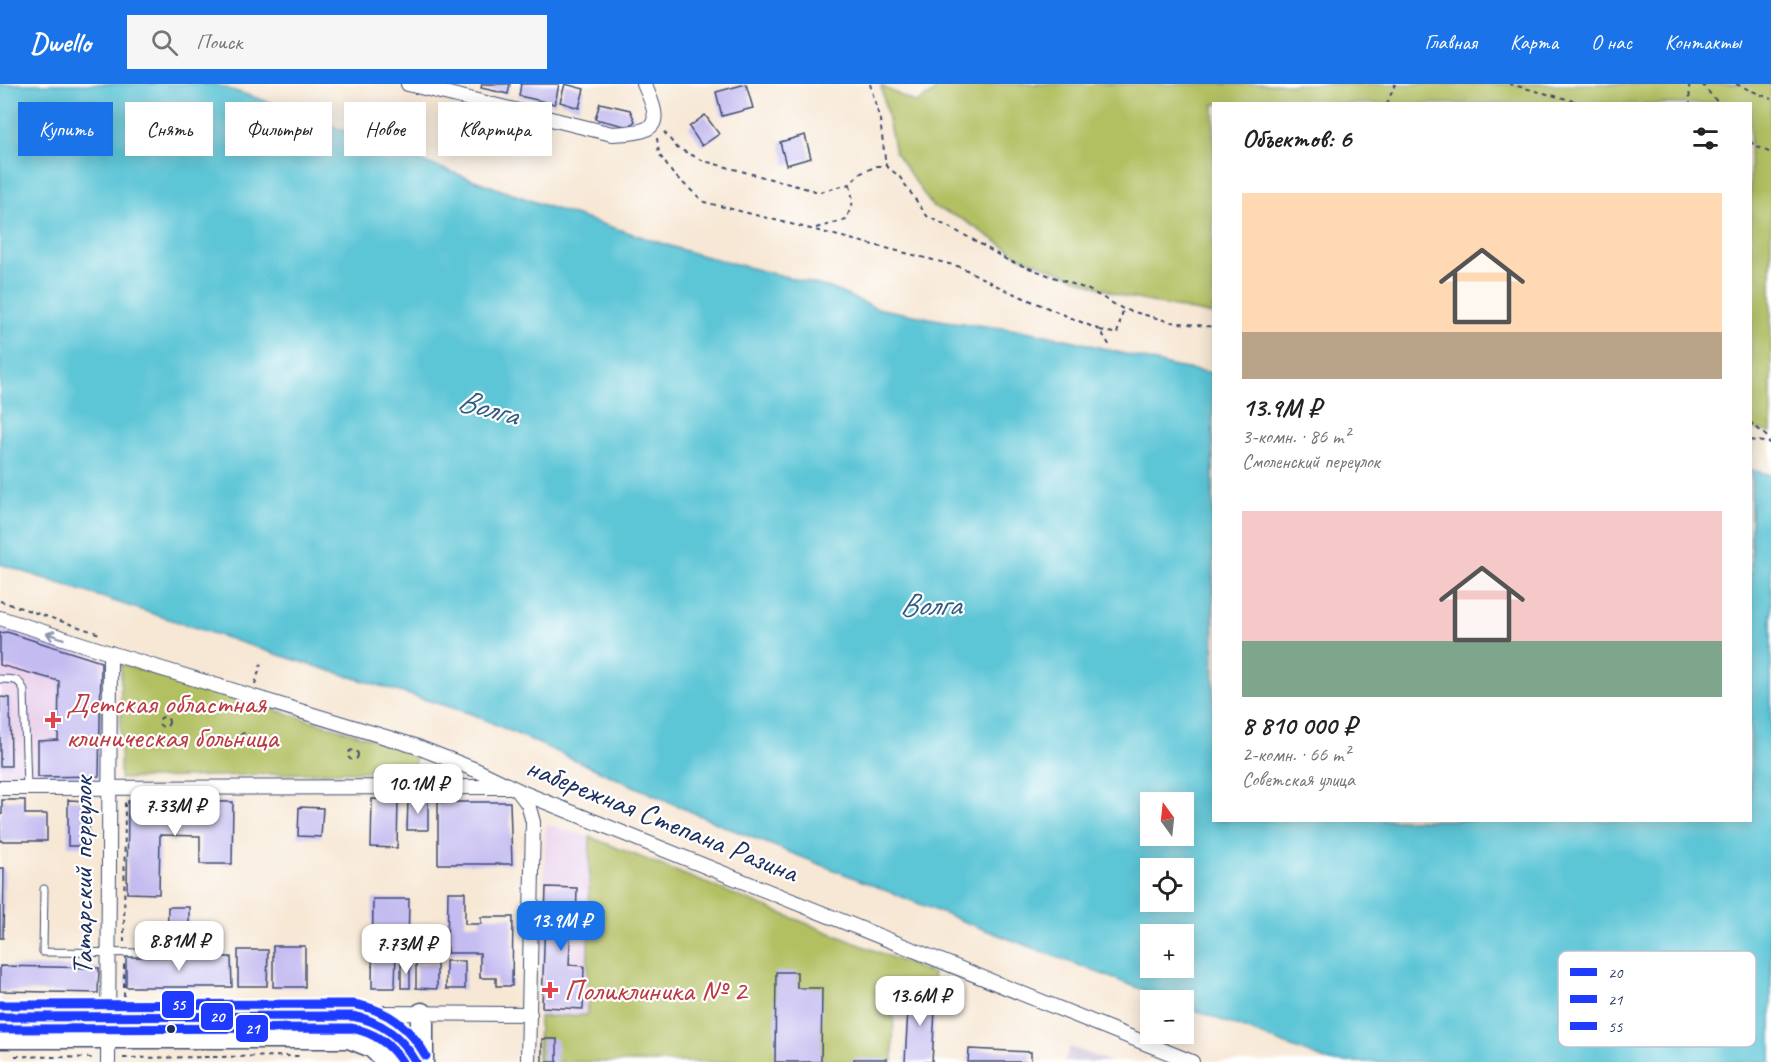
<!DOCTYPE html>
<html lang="ru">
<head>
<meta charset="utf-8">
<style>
  :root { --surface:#fff; --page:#f6f6f6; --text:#222; --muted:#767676; --accent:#1a73e8 }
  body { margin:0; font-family:Caveat,sans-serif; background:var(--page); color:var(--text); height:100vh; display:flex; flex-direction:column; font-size:22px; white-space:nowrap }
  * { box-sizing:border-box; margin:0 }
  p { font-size:20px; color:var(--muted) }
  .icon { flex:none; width:33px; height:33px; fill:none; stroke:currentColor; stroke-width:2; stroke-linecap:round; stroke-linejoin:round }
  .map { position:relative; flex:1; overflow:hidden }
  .panel { position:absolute; left:1212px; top:18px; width:540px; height:720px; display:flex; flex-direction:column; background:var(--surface); border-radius:0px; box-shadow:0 3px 15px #0003 }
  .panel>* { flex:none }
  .banner { position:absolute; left:18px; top:18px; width:570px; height:54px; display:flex; gap:12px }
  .needle { width:39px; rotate:345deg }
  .tools { position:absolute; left:1140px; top:708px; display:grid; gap:12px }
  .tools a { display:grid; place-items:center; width:54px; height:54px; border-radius:0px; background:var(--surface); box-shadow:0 3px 15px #0003; font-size:30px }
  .price { position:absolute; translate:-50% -51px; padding:0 14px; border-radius:12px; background:#fff; color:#222; font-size:20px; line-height:39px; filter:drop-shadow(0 2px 3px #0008) }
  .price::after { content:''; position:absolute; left:50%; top:36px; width:18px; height:14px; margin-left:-9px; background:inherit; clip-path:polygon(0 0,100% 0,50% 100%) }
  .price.current { background:var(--accent); color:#fff }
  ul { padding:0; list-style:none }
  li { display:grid; align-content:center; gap:12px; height:318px; padding:0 30px }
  li span { display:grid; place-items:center; height:186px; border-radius:0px; color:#555 }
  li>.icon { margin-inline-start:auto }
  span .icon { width:108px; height:108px; fill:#fffc; stroke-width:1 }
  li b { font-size:26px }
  h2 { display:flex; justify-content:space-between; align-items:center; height:72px; padding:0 30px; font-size:26px }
  .tag { padding:0 21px; border-radius:0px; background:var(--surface); box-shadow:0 3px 15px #0003; font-size:21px; line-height:54px }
  .tag.current { background:var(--accent); color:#fff }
  header { display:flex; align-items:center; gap:36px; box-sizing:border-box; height:84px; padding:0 30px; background:var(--accent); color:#fff }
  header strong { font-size:28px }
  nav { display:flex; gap:33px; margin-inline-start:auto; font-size:21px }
  .search { width:420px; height:54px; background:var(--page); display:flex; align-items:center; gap:15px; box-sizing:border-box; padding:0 21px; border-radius:0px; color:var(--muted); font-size:22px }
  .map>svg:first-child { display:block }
</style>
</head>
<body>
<header>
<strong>Dwello</strong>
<div class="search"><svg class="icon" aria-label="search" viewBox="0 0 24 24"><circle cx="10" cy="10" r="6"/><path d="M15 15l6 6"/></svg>Поиск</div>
<nav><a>Главная</a><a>Карта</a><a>О нас</a><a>Контакты</a></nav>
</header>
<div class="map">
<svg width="1771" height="978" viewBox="0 0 1771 978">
  <rect width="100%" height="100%" fill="#fff"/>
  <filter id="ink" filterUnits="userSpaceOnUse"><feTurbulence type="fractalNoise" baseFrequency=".0167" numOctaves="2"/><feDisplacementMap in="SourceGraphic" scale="12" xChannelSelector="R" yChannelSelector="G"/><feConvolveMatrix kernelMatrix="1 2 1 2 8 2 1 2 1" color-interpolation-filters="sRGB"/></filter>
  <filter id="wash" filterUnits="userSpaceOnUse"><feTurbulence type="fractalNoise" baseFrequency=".008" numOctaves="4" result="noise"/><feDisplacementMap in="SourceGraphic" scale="24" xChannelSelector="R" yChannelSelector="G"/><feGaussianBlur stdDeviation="1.35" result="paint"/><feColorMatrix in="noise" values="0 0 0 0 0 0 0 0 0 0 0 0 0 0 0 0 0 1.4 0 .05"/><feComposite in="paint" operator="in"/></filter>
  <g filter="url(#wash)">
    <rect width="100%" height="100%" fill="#f7e8d5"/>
    <!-- built -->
    <g fill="#ead1ec">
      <path d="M0,540L108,575L106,698L0,697Z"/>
      <path d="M546,740L590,753L587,932L539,933Z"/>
    </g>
    <!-- industrial -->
    <path fill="#cabfd6" d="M1070,963L1110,978H1064Z"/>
    <!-- green -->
    <g fill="#b2c062" stroke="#667860" stroke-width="1.5">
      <path d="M938,0H1771V349L1751,344L1750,20H1214L1213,231L1122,212L1019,172L964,136L932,122L895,68L881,2L916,19L934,8Z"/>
      <path d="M121,580L409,666C419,672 416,683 406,686L120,695Z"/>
      <path d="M590,753L933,890L934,907L894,901L893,978H538L539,933L587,931Z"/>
    </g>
    <!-- water -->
    <path fill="#5bc5d6" stroke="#3b7a9a" stroke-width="1.5" fill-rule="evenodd" d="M0,0H214L308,31L371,59L549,123L692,169L830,204L876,224L945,237L1026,247L1075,257L1175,283L1213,289L1214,736H1750L1751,386L1771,391V978H1331L1184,922V916H1170L970,840L721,741L472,630L276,570L0,480ZM1150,718H1184V752H1150ZM1150,784H1184V818H1150ZM1150,850H1184V884H1150Z"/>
    <g id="blocks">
      <!-- building -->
      <g fill="#c4bbf0">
        <path d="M482,0H510L508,10L481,4Z"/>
        <path d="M521,0H559L555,20L519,12Z"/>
        <path d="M565,0L584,5L579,24L560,18Z"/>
        <path d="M746,0L753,24L722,32L716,8Z"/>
        <path d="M600,19L630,26L635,37L629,43L595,35Z"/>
        <path d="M705,31L719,50L702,62L689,43Z"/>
        <path d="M805,51L811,74L786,81L780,58Z"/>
        <path d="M7,548L101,578L99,692L38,693V657L58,656L59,597L0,581V549Z"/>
        <path d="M0,613L10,614L11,682H0Z"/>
        <path d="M372,715L398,716L397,764L371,763Z"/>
        <path d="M2,716H25V730H47V757H0V730H2Z"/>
        <path d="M68,716L89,717V762H68Z"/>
        <path d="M408,716H428V746H407Z"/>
        <path d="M128,717L233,718L232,780H200V752L160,751L159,810L127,809Z"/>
        <path d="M438,718H510L512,780H438Z"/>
        <path d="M299,723L323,724L321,753L298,752Z"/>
        <path d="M0,784H4L3,854H0Z"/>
        <path d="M546,803L577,804L576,841H571L569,881L584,882L583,925L542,923Z"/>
        <path d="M448,808H465V840H481V833H513L512,902H496V894H480V869H447Z"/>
        <path d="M373,815H409L408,868H396L395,904H372Z"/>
        <path d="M168,823H189V868H167Z"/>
        <rect x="273" y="862" width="32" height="41"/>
        <path d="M238,866H268L267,902H238Z"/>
        <path d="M126,873H231L232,903H126Z"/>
        <rect x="446" y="877" width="19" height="28"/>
        <rect x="401" y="878" width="9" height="26"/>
        <path d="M416,880H437V905L416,904Z"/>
        <path d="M0,882L99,884L98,909L0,907Z"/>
        <path d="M776,888H797V904H822L821,978H775Z"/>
        <path d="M909,907L936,909L932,978H905Z"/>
        <rect x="542" y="955" width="15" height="23"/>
        <path d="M969,965L1031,968V978H968Z"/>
        <rect x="854" y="975" width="33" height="3"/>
      </g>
    </g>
  </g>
  <g filter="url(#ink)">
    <use href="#blocks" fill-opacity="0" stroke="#3c4b70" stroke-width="1.5"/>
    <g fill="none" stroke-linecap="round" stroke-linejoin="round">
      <defs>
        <g id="service">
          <path d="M0,595C13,596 19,593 24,607L27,704"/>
          <path d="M44,805L43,868L158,869V848"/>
        </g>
        <g id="minor">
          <path d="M408,0L612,50C657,48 664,43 644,0"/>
          <path d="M0,534L110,569L415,662L476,686L526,710L1192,978"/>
          <path d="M0,704L507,703"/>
          <path d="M519,708L528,720L533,738L528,978"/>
          <path d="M366,931L380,929L530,930"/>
          <path d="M108,978L110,569"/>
        </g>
        <g id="primary">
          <path d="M422,930V978"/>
          <path d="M0,933L352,932C380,935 403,952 416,978"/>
          <path d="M0,953H349L372,962L389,978"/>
        </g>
      </defs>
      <!-- service casing -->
      <use href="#service" stroke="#3c4b70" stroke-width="9"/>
      <!-- minor casing -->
      <use href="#minor" stroke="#3c4b70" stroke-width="16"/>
      <!-- primary casing -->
      <use href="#primary" stroke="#3c4b70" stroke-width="25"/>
      <!-- path -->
      <g stroke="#3c4b70" stroke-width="2" stroke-dasharray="4.5 4.5" stroke-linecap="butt">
        <path d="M870,0L880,36L886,82"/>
        <path d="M1509,0L1586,20"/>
        <path d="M1689,0L1690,20"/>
        <path d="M1702,0L1719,20"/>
        <path d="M1736,0L1771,15"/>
        <path d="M1387,20L1395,0"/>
        <path d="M664,48L677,64L704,77L819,108L850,100L859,90L877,82H886L899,92L927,132L972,155L1007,176L1089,206L1123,225L1171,238L1214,243"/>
        <path d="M657,54L659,70L673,90L704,118L961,183L1003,205L1100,246L1110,262"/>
        <path d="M1750,57L1755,62L1771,69"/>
        <path d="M368,66L371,59"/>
        <path d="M816,144L846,136L853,118L850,100"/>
        <path d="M1100,246L1117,250L1123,226"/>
        <path d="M1750,338L1771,356"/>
        <path d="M1750,356L1771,359"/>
        <path d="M0,517L100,550"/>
        <path d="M255,600L261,580"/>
        <circle cx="164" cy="638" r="5"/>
        <circle cx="245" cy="654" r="5"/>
        <circle cx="353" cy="671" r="5"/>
        <path d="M124,858L125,716"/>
        <path d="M124,912V878"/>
        <path d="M15,972L96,974"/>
        <path d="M123,974L300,972"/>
      </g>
      <!-- service -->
      <use href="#service" stroke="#fff" stroke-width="7"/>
      <!-- minor -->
      <use href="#minor" stroke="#fff" stroke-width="14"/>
      <!-- primary -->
      <use href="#primary" stroke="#fff" stroke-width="22"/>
      <defs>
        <path id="bus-1" d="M0,933L352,932C381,937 401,952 416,978"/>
        <path id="bus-2" d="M0,945L351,944C373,948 390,959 402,978"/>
        <path id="bus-3" d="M0,921L353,920C386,925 410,943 426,972"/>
      </defs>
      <!-- bus-1 casing -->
      <use href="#bus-1" stroke="#fff" stroke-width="14"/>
      <!-- bus-2 casing -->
      <use href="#bus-2" stroke="#fff" stroke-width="14"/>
      <!-- bus-3 casing -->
      <use href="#bus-3" stroke="#fff" stroke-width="14"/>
      <!-- bus-1 -->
      <use href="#bus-1" stroke="#1f3bff" stroke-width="9"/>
      <!-- bus-2 -->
      <use href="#bus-2" stroke="#1f3bff" stroke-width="9"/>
      <!-- bus-3 -->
      <use href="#bus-3" stroke="#1f3bff" stroke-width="9"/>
    </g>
    <!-- one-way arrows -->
    <defs><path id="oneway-shaft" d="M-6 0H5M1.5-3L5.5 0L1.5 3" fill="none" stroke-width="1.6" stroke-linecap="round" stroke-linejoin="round" transform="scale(1.5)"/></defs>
    <use stroke="#8d97ae" href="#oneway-shaft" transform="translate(55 552) rotate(-162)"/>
  </g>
  <!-- markers -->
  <g fill="#e0444e" stroke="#fff" stroke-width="2">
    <path d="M50 627h6v6h6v6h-6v6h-6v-6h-6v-6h6z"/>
    <path d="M547 897h6v6h6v6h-6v6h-6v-6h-6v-6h6z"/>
  </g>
  <circle fill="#1b2f5e" stroke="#fff" stroke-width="2" cx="171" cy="945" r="5"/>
  <g text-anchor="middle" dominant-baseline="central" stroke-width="4.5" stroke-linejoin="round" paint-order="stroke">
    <!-- health labels -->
    <g font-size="30" fill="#be3a42" stroke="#fff" text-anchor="start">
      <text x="66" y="619">Детская областная<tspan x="66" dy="34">клиническая больница</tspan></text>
      <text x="564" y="906">Поликлиника № 2</text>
    </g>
    <!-- street labels -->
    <g font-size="30" fill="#1b2f5e" stroke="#fff">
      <text transform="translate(662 735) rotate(22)">набережная Степана Разина</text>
      <text transform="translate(82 792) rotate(-90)">Татарский переулок</text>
    </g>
    <!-- water labels -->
    <g font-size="32" font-style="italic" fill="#2e5c82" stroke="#fff">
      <text transform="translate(488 323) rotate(16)">Волга</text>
      <text x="930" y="520">Волга</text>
    </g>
  </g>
  <!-- legend -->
  <rect x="1558" y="867" width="198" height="96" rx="9" fill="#fff" stroke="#bbc1cf" stroke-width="1.5"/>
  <rect x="1570" y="884" width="27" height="8" fill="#1f3bff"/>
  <rect x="1570" y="911" width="27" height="8" fill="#1f3bff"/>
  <rect x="1570" y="938" width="27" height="8" fill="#1f3bff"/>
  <g font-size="16" fill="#1b2f5e">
    <text x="1608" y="894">20</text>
    <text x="1608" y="921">21</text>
    <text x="1608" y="948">55</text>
  </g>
  <g stroke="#fff" stroke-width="2">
    <rect x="161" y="906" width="34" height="29" rx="6" fill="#1f3bff"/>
    <rect x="200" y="918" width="34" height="29" rx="6" fill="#1f3bff"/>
    <rect x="235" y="930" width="34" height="29" rx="6" fill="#1f3bff"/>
  </g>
  <g font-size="16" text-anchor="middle" font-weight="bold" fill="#fff">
    <text x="178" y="926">55</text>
    <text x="217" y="938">20</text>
    <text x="252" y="950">21</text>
  </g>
</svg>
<div class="tools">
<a><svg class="needle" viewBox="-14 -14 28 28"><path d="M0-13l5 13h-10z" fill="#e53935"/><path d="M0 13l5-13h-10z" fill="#767676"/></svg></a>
<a><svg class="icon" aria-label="locate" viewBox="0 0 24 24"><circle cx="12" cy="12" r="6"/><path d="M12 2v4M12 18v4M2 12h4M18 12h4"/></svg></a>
<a>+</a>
<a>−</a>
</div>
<b class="price" style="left:418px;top:731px">10.1M ₽</b>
<b class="price" style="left:175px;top:753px">7.33M ₽</b>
<b class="price current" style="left:561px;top:868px">13.9M ₽</b>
<b class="price" style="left:179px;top:888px">8.81M ₽</b>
<b class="price" style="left:406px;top:891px">7.73M ₽</b>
<b class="price" style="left:920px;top:943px">13.6M ₽</b>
<div class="banner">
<a class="tag current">Купить</a>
<a class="tag">Снять</a>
<a class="tag">Фильтры</a>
<a class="tag">Новое</a>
<a class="tag">Квартира</a>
</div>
<section class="panel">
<h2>Объектов: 6<svg class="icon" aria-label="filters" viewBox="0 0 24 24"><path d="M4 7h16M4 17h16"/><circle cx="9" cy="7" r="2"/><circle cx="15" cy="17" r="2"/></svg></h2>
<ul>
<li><span style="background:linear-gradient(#ffd9b3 75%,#b9a48a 0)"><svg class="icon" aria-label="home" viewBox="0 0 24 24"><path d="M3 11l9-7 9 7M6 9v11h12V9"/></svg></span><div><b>13.9M ₽</b><p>3-комн. · 86 m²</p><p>Смоленский переулок</p></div></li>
<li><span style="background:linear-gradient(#f6c9c9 70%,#7fa58c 0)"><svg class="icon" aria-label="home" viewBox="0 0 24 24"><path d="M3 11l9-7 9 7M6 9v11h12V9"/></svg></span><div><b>8 810 000 ₽</b><p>2-комн. · 66 m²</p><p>Советская улица</p></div></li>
</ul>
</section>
</div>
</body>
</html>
